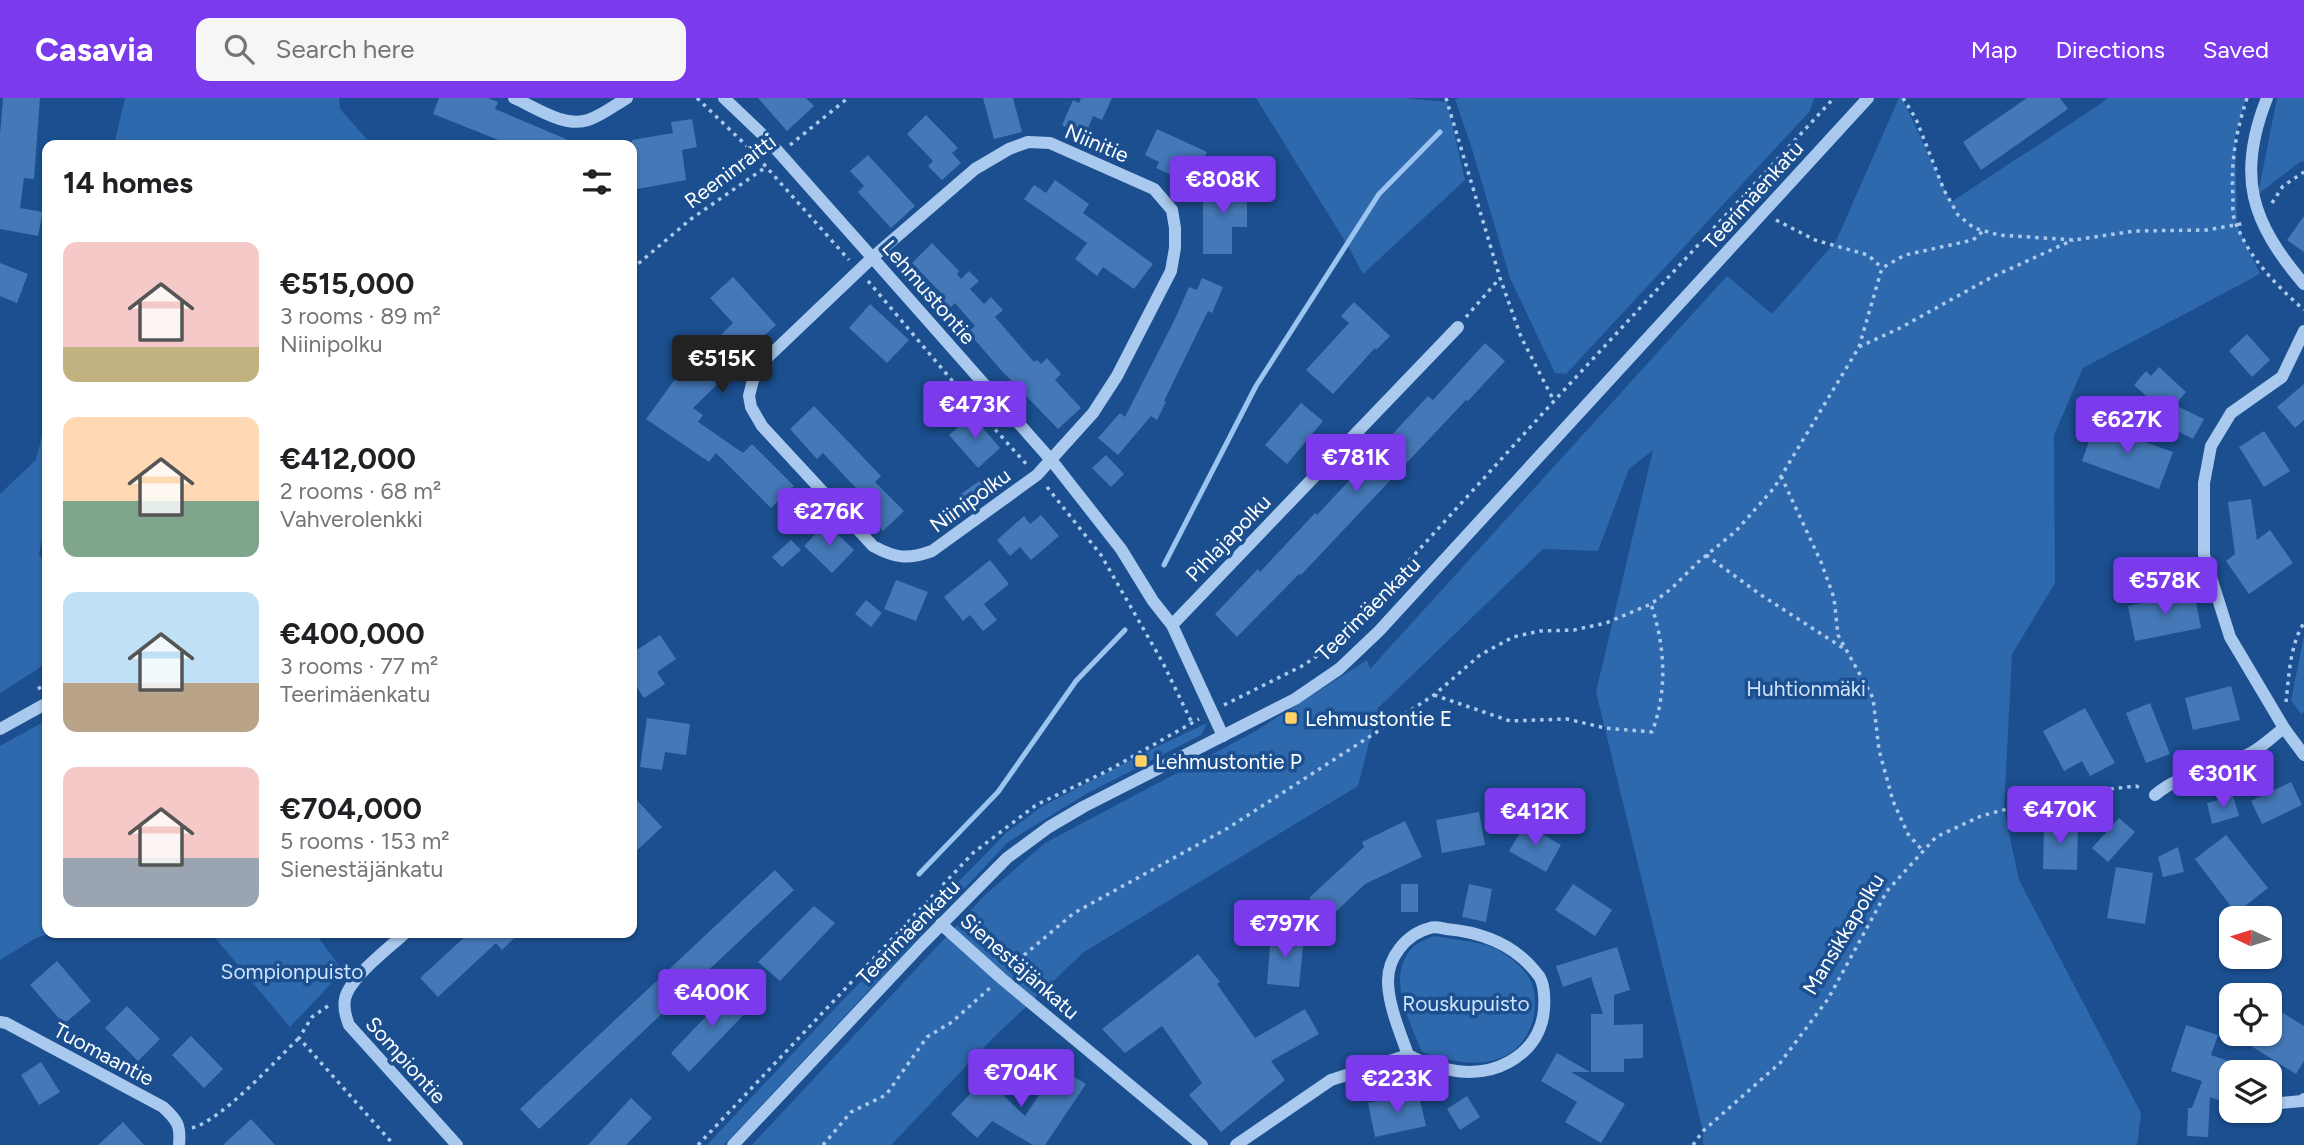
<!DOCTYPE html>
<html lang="en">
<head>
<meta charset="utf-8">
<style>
  :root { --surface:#fff; --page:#f6f6f6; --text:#202124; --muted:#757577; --accent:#7c3aed }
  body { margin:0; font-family:Figtree,sans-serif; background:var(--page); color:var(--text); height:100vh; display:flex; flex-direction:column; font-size:26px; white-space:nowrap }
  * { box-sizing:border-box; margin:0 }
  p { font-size:23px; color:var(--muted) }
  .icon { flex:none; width:38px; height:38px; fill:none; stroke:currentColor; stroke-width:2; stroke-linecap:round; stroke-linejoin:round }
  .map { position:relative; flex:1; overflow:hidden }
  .side { position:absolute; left:42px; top:42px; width:595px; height:798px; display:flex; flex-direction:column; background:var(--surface); border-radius:14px; box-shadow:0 2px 5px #0004 }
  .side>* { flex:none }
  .needle { width:46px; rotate:274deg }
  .tools { position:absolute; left:2219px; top:808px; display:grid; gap:14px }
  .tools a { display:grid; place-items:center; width:63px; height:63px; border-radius:14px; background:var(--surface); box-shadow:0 2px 5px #0004; font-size:35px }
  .price { position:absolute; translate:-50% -60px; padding:0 16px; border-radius:7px; background:var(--accent); color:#fff; font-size:23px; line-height:46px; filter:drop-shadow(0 2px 4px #0008) }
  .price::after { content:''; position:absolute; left:50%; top:42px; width:21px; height:16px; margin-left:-10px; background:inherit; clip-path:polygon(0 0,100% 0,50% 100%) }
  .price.on { background:#222; color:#fff }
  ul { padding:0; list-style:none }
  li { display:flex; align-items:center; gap:21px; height:175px; padding:0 21px }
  li span { display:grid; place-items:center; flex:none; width:196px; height:140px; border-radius:14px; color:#555 }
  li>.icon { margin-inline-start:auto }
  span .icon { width:84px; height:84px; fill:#fffc; stroke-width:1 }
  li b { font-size:30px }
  h2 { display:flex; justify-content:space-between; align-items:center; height:84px; padding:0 21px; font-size:30px }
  header { display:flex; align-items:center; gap:42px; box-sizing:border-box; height:98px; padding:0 35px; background:var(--accent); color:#fff }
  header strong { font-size:33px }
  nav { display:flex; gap:38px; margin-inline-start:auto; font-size:24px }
  .search { width:490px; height:63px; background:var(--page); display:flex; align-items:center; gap:18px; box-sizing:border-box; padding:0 24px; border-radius:14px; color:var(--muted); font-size:26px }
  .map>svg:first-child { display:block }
</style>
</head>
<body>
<header>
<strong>Casavia</strong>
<div class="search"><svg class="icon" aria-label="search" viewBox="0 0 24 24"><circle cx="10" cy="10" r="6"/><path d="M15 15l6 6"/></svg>Search here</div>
<nav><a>Map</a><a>Directions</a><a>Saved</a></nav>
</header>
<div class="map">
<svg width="2304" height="1047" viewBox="0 0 2304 1047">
  <rect width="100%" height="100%" fill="#1b4f8f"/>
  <!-- green -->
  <g fill="#2e69ad">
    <path d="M125,0H339L340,11L372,47H114Z"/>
    <path d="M1256,0H1405L1447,4L1465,82L1363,176L1348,148Z"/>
    <path d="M1459,0H1814L1810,13L1566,276L1555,275L1510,180L1472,51L1455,1Z"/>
    <path d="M1899,0H1902L1951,104L2102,5L2107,0H2246L2235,40L2237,127L2260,176L2083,270L2054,337L2055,485L2012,556L2004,712L2019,782L2141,1015L2137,1047H1703V1033L1596,594L1653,352L1629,371L1598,453L1543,451L1378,610L1358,688L1084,854L993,940L891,1047H752L985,797L1045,745L1254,634L1367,562L1370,571L1727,178L1772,216L1836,143Z"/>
    <path d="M2277,0H2304V63L2300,64L2258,96Z"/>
    <path d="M47,316V416L39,456L47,470V565L0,595V396L36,362Z"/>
    <path d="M2304,538V614L2301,616L2291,602Z"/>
    <path d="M47,622V835H52L36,840L0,862V648Z"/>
    <path d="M1207,625L1201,637L1086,696L1008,744L724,1047H707L837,908L1007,734L1041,709L1152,651Z"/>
    <path d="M211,835H315L343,873L290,929Z"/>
    <path d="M1434,838C1451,841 1477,843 1492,849C1507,856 1529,872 1533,889C1541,922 1524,957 1490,963C1466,968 1445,961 1422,954C1410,924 1386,881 1411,851C1416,845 1427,841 1434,838Z"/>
  </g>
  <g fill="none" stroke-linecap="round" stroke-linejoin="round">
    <!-- stream -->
    <g stroke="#9cc4f0" stroke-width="5">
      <path d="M1164,467L1256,288L1379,96L1440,34"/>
      <path d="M919,776L998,694L1076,583L1125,532"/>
    </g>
  </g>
  <!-- building -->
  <g fill="#4478b7">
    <path d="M3,0H40L34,81L24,80L20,110L43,114L38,138L0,131V37Z"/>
    <path d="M439,0H488L498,4L495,11L580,47H499L501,43L433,16Z"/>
    <path d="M758,0H806L814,8L787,33Z"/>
    <path d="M983,0H1013L1022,34L994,41Z"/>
    <path d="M1081,0H1112L1102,22L1093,18L1085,38L1062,27L1073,2L1079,5Z"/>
    <path d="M2027,0H2060L2068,11L1981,72L1963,44Z"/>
    <path d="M926,17L958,50L952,55L961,65L942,82L928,68L933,63L907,36Z"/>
    <path d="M692,21L697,49L682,52L686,82L632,92V42L673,35L671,24Z"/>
    <path d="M1157,31L1207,54L1192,87L1156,70L1159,64L1145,57Z"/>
    <path d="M868,57L915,108L891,130L858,94L864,88L850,73Z"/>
    <path d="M1055,82L1089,106L1083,115L1153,166L1134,191L1103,169L1097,178L1075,161L1087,145L1024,101L1034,87L1046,95Z"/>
    <path d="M1203,87H1247V129H1232V156H1203Z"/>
    <path d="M2304,118V154L2287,142Z"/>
    <path d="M932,145L959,173L957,176L961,181L969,173L979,183L970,191L984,206L991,199L1003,212L995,219L1034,264L1037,262L1041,266L1047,260L1061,276L1055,282L1081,310L1058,331L1001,272L968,234L975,228L955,205L947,213L937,203L943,197L912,165Z"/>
    <path d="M0,165L28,176L17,205L0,198Z"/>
    <path d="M733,179L776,227L739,260L741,263L693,310L703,317L698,324L743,355L752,346L794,388L771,410L716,355L709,364L646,321L673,284L733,225L710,200Z"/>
    <path d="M1202,180L1223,189L1212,215L1208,213L1164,303L1166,304L1157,322L1151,318L1118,357L1098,340L1120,315L1125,319L1174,223L1189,189L1197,192Z"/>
    <path d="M1354,204L1390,238L1376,252L1375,250L1333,296L1306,272L1349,225L1341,218Z"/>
    <path d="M870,206L909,242L887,265L849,230Z"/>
    <path d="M2247,236L2270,262L2252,279L2229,253Z"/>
    <path d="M1485,245L1505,263L1468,303L1466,302L1301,477L1299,476L1237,539L1215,516L1258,471L1260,474L1315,415L1317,417L1428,298L1433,302Z"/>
    <path d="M2159,269L2186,294L2175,307L2204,321L2193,341L2171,330L2174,323L2134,287L2146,273L2151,278Z"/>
    <path d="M2304,286V322L2295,330L2277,309Z"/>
    <path d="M1301,305L1323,323L1287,366L1265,347Z"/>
    <path d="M814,308L881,378L875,384L904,413L883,433L850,398L857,391L823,355L817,361L790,331Z"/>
    <path d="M972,317L1000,350L978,370L949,337Z"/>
    <path d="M2095,326L2173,354L2159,391L2082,363Z"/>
    <path d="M2264,333L2290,373L2264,389L2239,349Z"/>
    <path d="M1106,357L1124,376L1111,389L1092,370Z"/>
    <path d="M981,382L989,394L967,410L958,398Z"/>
    <path d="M2251,401L2257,442L2270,432L2293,465L2249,496L2226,463L2235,456L2228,404Z"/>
    <path d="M1041,417L1059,438L1031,462L1020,449L1010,458L997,442L1024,418L1030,426Z"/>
    <path d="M826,425L854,452L832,475L804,448Z"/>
    <path d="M791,442L801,452L782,469L772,459Z"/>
    <path d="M990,462L1009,486L984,506L997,522L983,533L970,517L963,523L944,499Z"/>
    <path d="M896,482L928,494L916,523L884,511Z"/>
    <path d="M2194,494L2201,530L2135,543L2128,508Z"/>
    <path d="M866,502L882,515L871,529L855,516Z"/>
    <path d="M660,537L676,561L657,574L665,586L644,600L632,582V555Z"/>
    <path d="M2231,588L2240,622L2193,632L2185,600Z"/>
    <path d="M2150,605L2170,656L2146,665L2126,615Z"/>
    <path d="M2085,610L2115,665L2090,678L2082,663L2064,673L2043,633Z"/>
    <path d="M647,620L690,626L686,657L665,654L662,672L640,669Z"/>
    <path d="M2291,684L2302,707L2262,726L2251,703Z"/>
    <path d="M632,697L662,729L632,757Z"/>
    <path d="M2233,698L2239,718L2212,726L2207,705Z"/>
    <path d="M1479,714L1485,747L1442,755L1436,722Z"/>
    <path d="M2119,720L2135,734L2108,764L2092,750Z"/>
    <path d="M1405,723L1422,759L1365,786L1328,821L1309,800L1364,749L1362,744Z"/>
    <path d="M2044,724L2078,725L2077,772L2043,771Z"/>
    <path d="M1525,726L1561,747L1546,774L1509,753Z"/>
    <path d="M2226,737L2268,790L2236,815L2195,761Z"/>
    <path d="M2178,749L2184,774L2163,779L2158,759Z"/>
    <path d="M2116,769L2153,775L2145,826L2107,820Z"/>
    <path d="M775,772L794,792L539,1031L520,1011Z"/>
    <rect x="1401" y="786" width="17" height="28"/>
    <path d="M1469,786L1492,791L1486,824L1462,819Z"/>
    <path d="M1573,786L1612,812L1595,838L1555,812Z"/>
    <path d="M814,808L835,825L780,883L758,864Z"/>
    <path d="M469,835H519L502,852L496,845L438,899L420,880Z"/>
    <path d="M1271,835L1304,838L1299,889L1267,886Z"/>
    <path d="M1617,849L1630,892L1614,897V927L1643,926V960L1624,961V974H1591V916H1603L1591,879L1563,889L1556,868Z"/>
    <path d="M1198,856L1220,884L1217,886L1255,940L1305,911L1319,936L1271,963L1285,982L1221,1034L1189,997L1202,985L1162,928L1125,955L1102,931Z"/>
    <path d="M57,863L91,903L64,926L30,887Z"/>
    <path d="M735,888L753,907L689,974L671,955Z"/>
    <path d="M127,908L160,941L138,963L105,930Z"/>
    <path d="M2275,910L2304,928V963L2296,976L2251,948L2259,936H2270V919Z"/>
    <path d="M2186,927L2218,937L2211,957L2237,966L2234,975H2231V982L2224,1004L2210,999L2208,1039L2187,1038L2188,1010H2192L2202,983L2171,973Z"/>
    <path d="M191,938L223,971L204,990L172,957Z"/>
    <path d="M1557,955L1590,974H1571L1625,1006L1601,1045L1565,1024L1577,1004L1541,983Z"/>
    <path d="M41,964L60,994L39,1007L21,977Z"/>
    <path d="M1058,969L1086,986L1045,1047H1033L992,1023L977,1040L951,1016L985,980L1025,1018Z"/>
    <path d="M1418,994L1426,1028L1375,1039L1368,1005Z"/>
    <path d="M1467,998L1480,1019L1460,1032L1447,1011Z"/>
    <path d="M631,1000L652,1020L626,1047H588Z"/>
    <path d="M251,1021L275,1047H223Z"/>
    <path d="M123,1024L144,1047H98Z"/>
  </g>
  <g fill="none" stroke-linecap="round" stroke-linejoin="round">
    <!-- path -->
    <g stroke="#a9c9ee" stroke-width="3.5" stroke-dasharray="3.5 5" stroke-linecap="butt">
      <path d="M697,0L753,54L849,162"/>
      <path d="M1446,0L1500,180L1521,239L1554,303"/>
      <path d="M1903,0L1916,21L1944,92L1958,117L1974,130L1999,137L2074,142L2134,133L2207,132L2246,125"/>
      <path d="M2247,0C2235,38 2231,62 2233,101C2233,108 2232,116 2235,123C2248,159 2276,187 2304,212"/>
      <path d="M790,47L848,0"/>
      <path d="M2272,105L2283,88L2304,74"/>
      <path d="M1776,122L1815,142L1868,157L1882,170"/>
      <path d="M632,171L691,121L766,69"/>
      <path d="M868,183L966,299L1028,368"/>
      <path d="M1466,219L1500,180"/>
      <path d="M1859,249L1900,230L1992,179L2073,142"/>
      <path d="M1781,378L1821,464L1834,500L1838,537L1873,600L1879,652L1893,703L1908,736L1923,753"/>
      <path d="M1047,389L1101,457L1163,565L1192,625"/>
      <path d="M1706,457L1761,497L1843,550"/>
      <path d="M38,591L47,585"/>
      <path d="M1434,597L1510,623L1567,621L1605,630L1652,634C1668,592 1665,548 1651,506"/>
      <path d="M2286,604C2289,578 2290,546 2304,525"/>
      <path d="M1224,607L1304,567L1325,552L1347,531L1554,303L1834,0"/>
      <path d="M1011,868L1074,815L1228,730L1434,597L1480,557L1513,539L1540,533L1574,532L1606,525L1651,506L1671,491L1697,465L1736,433L1774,390L1859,249L1882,170L1905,157L1973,142L1983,133"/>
      <path d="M328,908L312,919L299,940L394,1047"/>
      <path d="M192,1030C222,1022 275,963 299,940"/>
      <path d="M698,1047L973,755L1036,707L1107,673L1199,621"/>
      <path d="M823,1047L851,1014L886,997L927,939L952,924L991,889"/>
      <path d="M1693,1047L1703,1033L1780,965L1828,901L1887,793L1936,739L1981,718L2060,697L2136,688L2142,691"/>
    </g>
    <!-- minor -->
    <g stroke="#a9c9ee" stroke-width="12">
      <path d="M514,0C535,9 564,30 588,22C601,18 615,7 627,0"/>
      <path d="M724,0L767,41L878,166L1052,363L1121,451L1153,503L1172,527L1223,638"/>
      <path d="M2267,0C2236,78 2251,124 2304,186"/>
      <path d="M1028,44L1050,45L1154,91L1172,112L1175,130V150L1171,173L1117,278L1093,315L1037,377L932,453C907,462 895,460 873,448L762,328L751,309L749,298L753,282L768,259L873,159L975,71L1009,51Z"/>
      <path d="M2304,233L2282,279L2231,315L2211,348L2204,385V457L2230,539L2284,630L2304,657"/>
      <path d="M1172,527L1458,229"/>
      <path d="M0,631L47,605"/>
      <path d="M2155,697C2180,675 2218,671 2249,656C2261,650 2273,638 2284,630"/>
      <path d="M941,826L1001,880L1202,1047"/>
      <path d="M405,835C389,850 356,875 347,895C342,905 345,917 349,927L457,1047"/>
      <path d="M0,924L6,925L163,1009C177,1022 181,1027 179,1047"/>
      <path d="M2270,1006L2302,1003L2304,1001"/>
      <path d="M733,1047L923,845L1007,760L1049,729L1083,709L1295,601L1339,571L1379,533L1868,0"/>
      <path d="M1236,1047L1331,982L1408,957C1439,973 1477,982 1509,964C1527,954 1539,939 1543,919C1545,909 1545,891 1541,882C1540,878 1537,876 1535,873C1513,846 1480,834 1446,831C1441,830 1435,828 1430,830C1406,836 1387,860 1388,885C1389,909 1400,934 1408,957"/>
    </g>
  </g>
  <!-- markers -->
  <g fill="#ffd166" stroke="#1b4f8f" stroke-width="2.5">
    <rect x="1284" y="613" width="14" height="14" rx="3.5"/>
    <rect x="1134" y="656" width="14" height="14" rx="3.5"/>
  </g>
  <g text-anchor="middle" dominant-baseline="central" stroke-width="7" stroke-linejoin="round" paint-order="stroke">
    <!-- street labels -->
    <g font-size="21" fill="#fff" stroke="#1b4f8f">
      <text transform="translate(1097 45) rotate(23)">Niinitie</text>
      <text transform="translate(730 73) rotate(-37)">Reeninraitti</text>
      <text transform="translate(1753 97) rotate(-48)">Teerimäenkatu</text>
      <text transform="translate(929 194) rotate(49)">Lehmustontie</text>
      <text transform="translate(970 402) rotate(-36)">Niinipolku</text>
      <text transform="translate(1228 440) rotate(-46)">Pihlajapolku</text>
      <text transform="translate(1368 511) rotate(-45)">Teerimäenkatu</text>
      <text transform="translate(908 834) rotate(-46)">Teerimäenkatu</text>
      <text transform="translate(1843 836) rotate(-59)">Mansikkapolku</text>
      <text transform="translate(1020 868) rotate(41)">Sienestäjänkatu</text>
      <text transform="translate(104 956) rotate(28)">Tuomaantie</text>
      <text transform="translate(406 962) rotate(48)">Sompiontie</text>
    </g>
    <!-- park labels -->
    <g font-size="21" fill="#cfe3fa" stroke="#1b4f8f">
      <text x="1806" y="590">Huhtionmäki</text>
      <text x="292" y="873">Sompionpuisto</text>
      <text x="1466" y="905">Rouskupuisto</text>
    </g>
    <!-- poi labels -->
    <g font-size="21" fill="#fff" stroke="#1b4f8f" text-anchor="start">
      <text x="1305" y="620">Lehmustontie E</text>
      <text x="1155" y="663">Lehmustontie P</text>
    </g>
  </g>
</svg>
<div class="tools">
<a><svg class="needle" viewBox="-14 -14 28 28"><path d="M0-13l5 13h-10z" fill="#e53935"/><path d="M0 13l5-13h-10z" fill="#757577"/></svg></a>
<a><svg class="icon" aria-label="locate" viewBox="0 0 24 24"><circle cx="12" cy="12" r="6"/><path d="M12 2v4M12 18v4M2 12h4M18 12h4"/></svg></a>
<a><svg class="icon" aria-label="layers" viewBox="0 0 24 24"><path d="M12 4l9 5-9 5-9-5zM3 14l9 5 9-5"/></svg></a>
</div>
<b class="price" style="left:1223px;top:118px">€808K</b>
<b class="price on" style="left:722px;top:297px">€515K</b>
<b class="price" style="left:975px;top:343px">€473K</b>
<b class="price" style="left:2127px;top:358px">€627K</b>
<b class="price" style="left:1356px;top:396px">€781K</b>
<b class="price" style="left:829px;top:450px">€276K</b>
<b class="price" style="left:2165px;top:519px">€578K</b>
<b class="price" style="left:2223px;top:712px">€301K</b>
<b class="price" style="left:2060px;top:748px">€470K</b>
<b class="price" style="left:1535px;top:750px">€412K</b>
<b class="price" style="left:1285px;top:862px">€797K</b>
<b class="price" style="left:712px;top:931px">€400K</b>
<b class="price" style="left:1021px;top:1011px">€704K</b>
<b class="price" style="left:1397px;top:1017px">€223K</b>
<section class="side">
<h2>14 homes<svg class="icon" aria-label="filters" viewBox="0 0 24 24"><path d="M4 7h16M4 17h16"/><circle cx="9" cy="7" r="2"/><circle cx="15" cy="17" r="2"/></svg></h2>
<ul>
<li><span style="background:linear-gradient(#f6c9c9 75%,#c2b280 0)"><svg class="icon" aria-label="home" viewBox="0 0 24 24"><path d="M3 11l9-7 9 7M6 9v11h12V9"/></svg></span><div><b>€515,000</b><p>3 rooms · 89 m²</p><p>Niinipolku</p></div></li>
<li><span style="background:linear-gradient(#ffd9b3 60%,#7fa58c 0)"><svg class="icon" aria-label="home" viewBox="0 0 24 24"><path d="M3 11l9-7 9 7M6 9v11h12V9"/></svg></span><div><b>€412,000</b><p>2 rooms · 68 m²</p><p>Vahverolenkki</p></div></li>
<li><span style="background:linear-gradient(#bfe0f5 65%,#b9a48a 0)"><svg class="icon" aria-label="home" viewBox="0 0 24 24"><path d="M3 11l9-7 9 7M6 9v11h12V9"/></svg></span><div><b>€400,000</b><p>3 rooms · 77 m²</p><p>Teerimäenkatu</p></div></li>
<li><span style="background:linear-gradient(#f6c9c9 65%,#9aa5b1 0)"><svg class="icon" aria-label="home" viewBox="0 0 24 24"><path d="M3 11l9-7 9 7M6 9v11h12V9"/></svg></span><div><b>€704,000</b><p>5 rooms · 153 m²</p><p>Sienestäjänkatu</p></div></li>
</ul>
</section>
</div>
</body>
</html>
